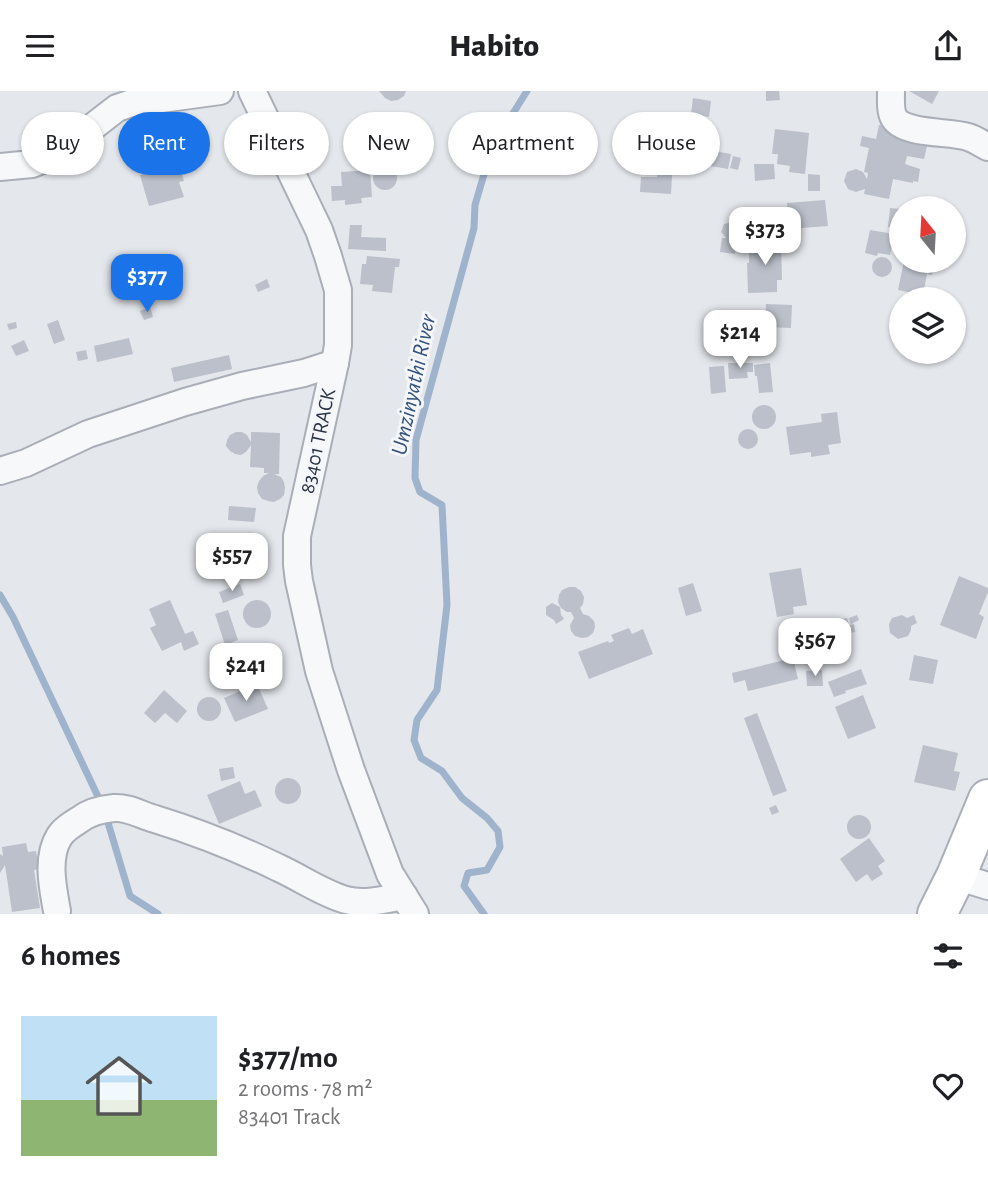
<!DOCTYPE html>
<html lang="en">
<head>
<meta charset="utf-8">
<style>
  :root { --surface:#fff; --page:#f6f6f6; --text:#202124; --muted:#757577; --accent:#1a73e8 }
  body { margin:0; font-family:"Alegreya Sans",sans-serif; background:var(--page); color:var(--text); height:100vh; display:flex; flex-direction:column; font-size:26px; white-space:nowrap }
  * { box-sizing:border-box; margin:0 }
  p { font-size:23px; color:var(--muted) }
  .icon { flex:none; width:38px; height:38px; fill:none; stroke:currentColor; stroke-width:2; stroke-linecap:round; stroke-linejoin:round }
  .map { position:relative; height:823px; overflow:hidden }
  .sheet { display:flex; flex-direction:column; background:var(--surface); flex:1 }
  .sheet>* { flex:none }
  .banner { position:absolute; left:21px; top:21px; width:947px; height:63px; display:flex; gap:14px }
  .needle { width:46px; rotate:342deg }
  .buttons { position:absolute; left:889px; top:105px; display:grid; gap:14px }
  .buttons a { display:grid; place-items:center; width:77px; height:77px; border-radius:50%; background:var(--surface); box-shadow:0 2px 5px #0004; font-size:35px }
  .price { position:absolute; translate:-50% -60px; padding:0 16px; border-radius:14px; background:#fff; color:#222; font-size:23px; line-height:46px; filter:drop-shadow(0 2px 4px #0008) }
  .price::after { content:''; position:absolute; left:50%; top:42px; width:21px; height:16px; margin-left:-10px; background:inherit; clip-path:polygon(0 0,100% 0,50% 100%) }
  .price.current { background:var(--accent); color:#fff }
  ul { padding:0; list-style:none }
  li { display:flex; align-items:center; gap:21px; height:175px; padding:0 21px }
  li span { display:grid; place-items:center; flex:none; width:196px; height:140px; border-radius:0px; color:#555 }
  li>.icon { margin-inline-start:auto }
  span .icon { width:84px; height:84px; fill:#fffc; stroke-width:1 }
  li b { font-size:30px }
  h2 { display:flex; justify-content:space-between; align-items:center; height:84px; padding:0 21px; font-size:30px }
  .pill { padding:0 24px; border-radius:32px; background:var(--surface); box-shadow:0 2px 5px #0004; font-size:24px; line-height:63px }
  .pill.current { background:var(--accent); color:#fff }
  header { display:flex; justify-content:space-between; align-items:center; height:91px; padding:0 21px; background:var(--surface); font-size:32px; font-weight:800 }
  .map>svg:first-child { display:block }
</style>
</head>
<body>
<header><svg class="icon" aria-label="menu" viewBox="0 0 24 24"><path d="M4 6h16M4 12h16M4 18h16"/></svg>Habito<svg class="icon" aria-label="share" viewBox="0 0 24 24"><path d="M12 15V3M7 8l5-5 5 5M5 13v7h14v-7"/></svg></header>
<div class="map">
<svg width="988" height="823" viewBox="0 0 988 823">
  <rect width="100%" height="100%" fill="#e4e7ec"/>
  <g fill="none" stroke-linecap="round" stroke-linejoin="round">
    <!-- stream -->
    <g stroke="#9fb4cc" stroke-width="7">
      <path d="M0,504L13,526L102,714"/>
      <path d="M106,725L130,805L158,823"/>
      <path d="M484,823L464,795L468,782L487,779L500,756L498,740L487,727L462,707L442,680L421,667L414,649L417,629L437,599L447,514L442,414L420,401L415,387L416,349L474,137L475,114L492,56L527,0"/>
    </g>
  </g>
  <!-- building -->
  <g fill="#bbc0ca">
    <path d="M379,0H406L404,5L398,9L391,10L385,7Z"/>
    <path d="M766,0H779L780,9L766,10Z"/>
    <path d="M909,0H939L932,13Z"/>
    <path d="M693,7L711,10L709,26L691,23Z"/>
    <path d="M879,34L912,41L928,51L924,68L907,65L905,73L920,78L918,91L913,90V92L893,88L889,108L864,103L865,98L856,101L848,98L844,90L847,81L856,78L863,81L867,88L868,82L864,81L869,57L860,55L862,45L876,48Z"/>
    <path d="M775,38L809,42L805,83L789,81L790,75L777,73L778,63H772Z"/>
    <path d="M160,47L171,54L174,66L170,76L179,73L184,90L179,91L184,106L149,115L140,84L152,81L147,79L139,69V57L148,48Z"/>
    <path d="M659,48L674,49L671,103L640,101L641,86H657Z"/>
    <path d="M131,50L134,56L121,63L118,57Z"/>
    <path d="M702,58L731,63L728,78L699,73Z"/>
    <path d="M733,65L741,67L738,79L730,77Z"/>
    <path d="M754,73H774L775,88L755,90Z"/>
    <circle cx="385" cy="87" r="12"/>
    <path d="M370,79L372,106L361,107L362,112L345,114V109L332,110L331,95H342L341,81Z"/>
    <path d="M808,83L820,84V100H808Z"/>
    <path d="M825,109L828,135L789,138L787,112Z"/>
    <path d="M890,117L901,118V138L888,136Z"/>
    <circle cx="757" cy="133" r="14"/>
    <path d="M733,131L737,140L740,142L738,146L736,145L734,148H736L735,163L720,161L722,147H726L721,141L724,133Z"/>
    <path d="M350,134H362L361,146L386,147V160L348,158Z"/>
    <path d="M870,139L894,143L890,164L878,162L877,165L865,162Z"/>
    <path d="M761,148H781L782,189H777V201L748,202L747,172H749V156H761Z"/>
    <path d="M367,165L400,168L399,176H395L392,202L372,200L373,194L360,193L362,173H366Z"/>
    <circle cx="882" cy="176" r="10"/>
    <path d="M904,170H935L932,184L927,183L923,204L898,199Z"/>
    <path d="M267,188L270,196L258,201L255,194Z"/>
    <path d="M766,213L792,214L791,237L765,236Z"/>
    <path d="M150,216L153,226L144,229L140,220Z"/>
    <path d="M58,229L65,249L54,253L47,233Z"/>
    <path d="M16,231L17,237L9,239L7,233Z"/>
    <path d="M129,247L133,263L97,271L94,255Z"/>
    <path d="M24,249L29,260L16,265L11,255Z"/>
    <path d="M86,259L88,268L78,270L76,261Z"/>
    <path d="M229,264L232,278L174,291L171,277Z"/>
    <path d="M728,272H753V281H747L748,287L729,288Z"/>
    <path d="M770,272L773,301L759,302L757,285H755L754,274Z"/>
    <path d="M724,275L726,301L711,303L709,276Z"/>
    <circle cx="764" cy="326" r="12"/>
    <path d="M837,321L841,352L828,354L830,363L811,366V361L790,364L786,336L822,331L821,323Z"/>
    <circle cx="748" cy="348" r="10"/>
    <path d="M236,341H242L247,344L251,351V341L280,342L279,383H274L281,386L284,391L285,397L284,404L280,408L274,411L268,410L262,408L258,402L257,396L259,390L263,385L269,382H264V377L250,376L251,354L246,361L241,364L235,363L230,360L226,355L227,349L230,344Z"/>
    <path d="M229,415L256,417L254,431L228,429Z"/>
    <path d="M801,477L807,514L793,516L794,523L777,526L769,482Z"/>
    <path d="M959,485L988,497V501L979,523L984,526L976,548L940,534Z"/>
    <path d="M693,492L702,520L686,525L678,497Z"/>
    <path d="M240,493L244,504L223,512L219,501Z"/>
    <path d="M569,496H575L581,500L584,506L583,513L580,517L583,523L589,525L594,530L595,536L593,542L588,546L582,547L575,545L571,540L570,534L574,527L571,521H567L561,517L558,511L559,504L562,499Z"/>
    <circle cx="257" cy="523" r="14"/>
    <path d="M170,509L185,543L193,540L199,553L184,560L181,551L162,560L150,537L156,534L149,518Z"/>
    <path d="M552,512L560,516L561,524L564,528L556,533L554,529L546,524V516Z"/>
    <path d="M228,519L238,549L225,554L215,523Z"/>
    <path d="M857,524L859,529L851,533L849,527Z"/>
    <path d="M902,524L907,527L914,524L917,532L911,535V539L908,545L898,548L890,542L889,533L892,527Z"/>
    <path d="M847,527L849,534L845,535L854,533L855,541L817,549L813,535Z"/>
    <path d="M797,533L805,534L809,541L808,547L798,554L789,545L791,536Z"/>
    <path d="M629,537L632,543L643,538L653,563L589,588L578,561L608,550L609,552L614,550L611,544Z"/>
    <path d="M914,564L938,569L933,593L909,589Z"/>
    <path d="M793,567L798,588L748,600L745,589L734,592L732,582Z"/>
    <path d="M257,570L263,583L232,594L227,581Z"/>
    <path d="M861,578L867,593L845,600L846,602L834,606L828,591Z"/>
    <path d="M822,579L823,595H807L806,580Z"/>
    <path d="M257,593L268,618L235,631L224,607Z"/>
    <path d="M164,599L187,620L177,632L165,622L155,632L144,622Z"/>
    <path d="M863,604L876,637L848,648L835,616Z"/>
    <circle cx="209" cy="618" r="12"/>
    <path d="M757,622L787,700L773,705L744,627Z"/>
    <path d="M923,654L958,662L954,680L960,681L955,700L914,691Z"/>
    <path d="M233,676L235,687L221,690L219,678Z"/>
    <circle cx="288" cy="700" r="13"/>
    <path d="M240,690L245,703L255,699L262,715L219,733L207,704Z"/>
    <path d="M776,714L779,721L772,724L769,717Z"/>
    <circle cx="859" cy="736" r="12"/>
    <path d="M869,747L885,770L878,775L883,783L872,790L867,783L856,791L840,768Z"/>
    <path d="M26,752L28,761L36,760L39,778L34,779L40,817L12,821L5,774L0,782V763L3,765L2,756Z"/>
  </g>
  <g fill="none" stroke-linecap="round" stroke-linejoin="round">
    <defs>
      <g id="street">
        <path d="M252,0L319,139L328,165L338,199V254L335,272L297,445V474L299,490L319,580L351,679L390,783L415,823"/>
        <path d="M891,0C891,8 890,20 894,27C905,44 950,40 968,46C975,48 982,53 988,56"/>
        <path d="M0,76L32,73L59,62L117,17L132,12L220,0"/>
        <path d="M0,380L26,372L88,343L185,311L242,295L304,282L335,272"/>
        <path d="M956,785L988,795"/>
        <path d="M57,820C53,798 46,767 59,746C63,739 71,734 79,729C88,722 102,718 114,717C128,716 141,724 155,728C197,741 238,757 279,777C301,787 322,802 346,809C365,814 386,808 404,805"/>
      </g>
      <path id="secondary" d="M937,823L956,785L988,708"/>
    </defs>
    <!-- street casing -->
    <use href="#street" stroke="#a9aeb7" stroke-width="30"/>
    <!-- secondary casing -->
    <use href="#secondary" stroke="#a9aeb7" stroke-width="42"/>
    <!-- street -->
    <use href="#street" stroke="#f7f8fa" stroke-width="26"/>
    <!-- secondary -->
    <use href="#secondary" stroke="#fff" stroke-width="38"/>
  </g>
  <g text-anchor="middle" dominant-baseline="central" stroke-width="6" stroke-linejoin="round" paint-order="stroke">
    <!-- street labels -->
    <g font-size="21" fill="#2b3445" stroke="#f4f6f9">
      <text transform="translate(318 350) rotate(-78)">83401 TRACK</text>
    </g>
    <!-- water labels -->
    <g font-size="23" font-style="italic" fill="#34527a" stroke="#f4f6f9">
      <text transform="translate(414 294) rotate(-78)">Umzinyathi River</text>
    </g>
  </g>
</svg>
<div class="buttons">
<a><svg class="needle" viewBox="-14 -14 28 28"><path d="M0-13l5 13h-10z" fill="#e53935"/><path d="M0 13l5-13h-10z" fill="#757577"/></svg></a>
<a><svg class="icon" aria-label="layers" viewBox="0 0 24 24"><path d="M12 4l9 5-9 5-9-5zM3 14l9 5 9-5"/></svg></a>
</div>
<b class="price" style="left:765px;top:176px">$373</b>
<b class="price current" style="left:147px;top:223px">$377</b>
<b class="price" style="left:740px;top:279px">$214</b>
<b class="price" style="left:232px;top:502px">$557</b>
<b class="price" style="left:815px;top:587px">$567</b>
<b class="price" style="left:246px;top:612px">$241</b>
<div class="banner">
<a class="pill">Buy</a>
<a class="pill current">Rent</a>
<a class="pill">Filters</a>
<a class="pill">New</a>
<a class="pill">Apartment</a>
<a class="pill">House</a>
</div>
</div>
<section class="sheet">
<h2>6 homes<svg class="icon" aria-label="filters" viewBox="0 0 24 24"><path d="M4 7h16M4 17h16"/><circle cx="9" cy="7" r="2"/><circle cx="15" cy="17" r="2"/></svg></h2>
<ul>
<li><span style="background:linear-gradient(#bfe0f5 60%,#8fb573 0)"><svg class="icon" aria-label="home" viewBox="0 0 24 24"><path d="M3 11l9-7 9 7M6 9v11h12V9"/></svg></span><div><b>$377/mo</b><p>2 rooms · 78 m²</p><p>83401 Track</p></div><svg class="icon" aria-label="heart" viewBox="0 0 24 24"><path d="M12 20l-8-8c-3-5 5-10 8-4 3-6 11-1 8 4z"/></svg></li>
</ul>
</section>
</body>
</html>
